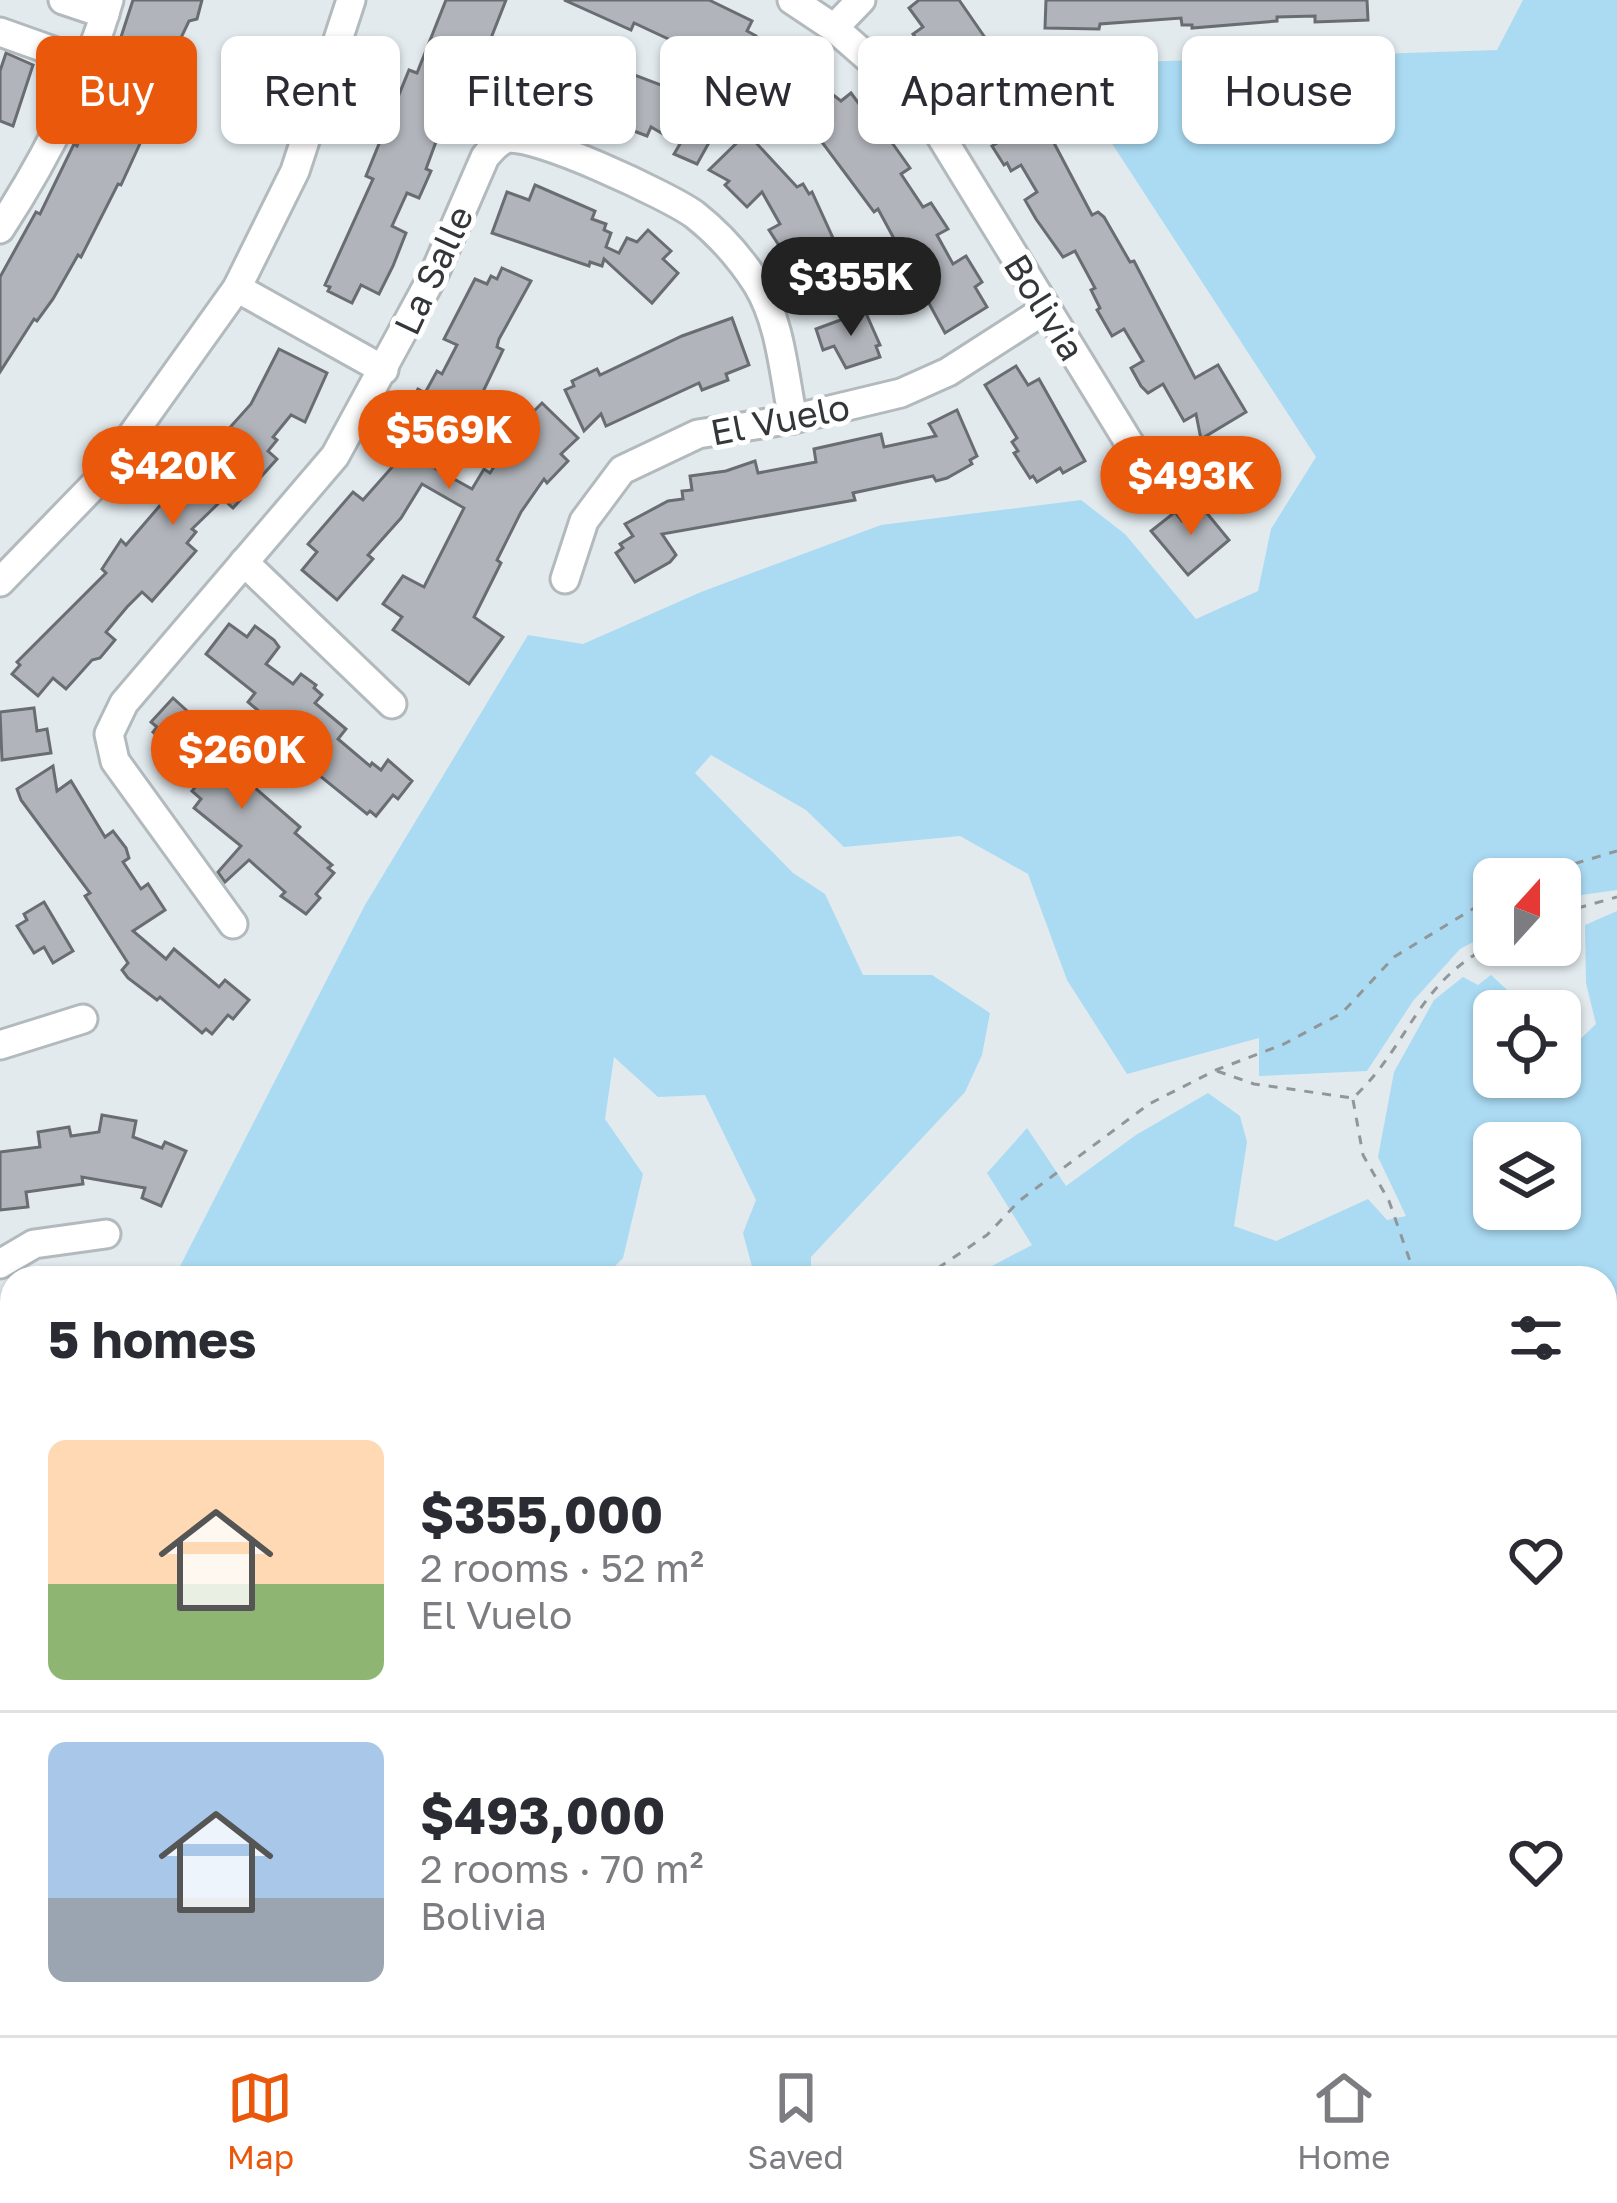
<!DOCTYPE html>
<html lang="en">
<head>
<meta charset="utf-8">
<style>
  :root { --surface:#fff; --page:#f2f2f3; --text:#2b2b33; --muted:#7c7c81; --line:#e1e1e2; --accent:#ea580c }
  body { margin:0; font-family:"Golos Text",sans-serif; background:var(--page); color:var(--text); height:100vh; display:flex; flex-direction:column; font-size:45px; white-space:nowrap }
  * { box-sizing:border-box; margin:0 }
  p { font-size:39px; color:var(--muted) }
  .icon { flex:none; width:66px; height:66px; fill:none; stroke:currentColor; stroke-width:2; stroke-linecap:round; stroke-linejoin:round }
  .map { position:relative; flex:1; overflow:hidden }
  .details { position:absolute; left:0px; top:1266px; width:1617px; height:771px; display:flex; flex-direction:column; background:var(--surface); border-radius:36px 36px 0 0; box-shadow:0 3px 9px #0004 }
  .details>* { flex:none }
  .banner { position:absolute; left:36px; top:36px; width:1545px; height:108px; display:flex; gap:24px }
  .needle { width:78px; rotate:21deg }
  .fabs { position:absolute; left:1473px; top:858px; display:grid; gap:24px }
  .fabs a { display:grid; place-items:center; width:108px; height:108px; border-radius:18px; background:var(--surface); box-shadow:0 3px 9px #0004; font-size:60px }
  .price { position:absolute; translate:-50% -102px; padding:0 27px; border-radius:42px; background:var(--accent); color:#fff; font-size:39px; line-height:78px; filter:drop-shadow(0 3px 6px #0008) }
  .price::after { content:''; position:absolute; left:50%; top:72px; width:36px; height:27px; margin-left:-18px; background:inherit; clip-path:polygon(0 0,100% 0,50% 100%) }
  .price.selected { background:#222; color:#fff }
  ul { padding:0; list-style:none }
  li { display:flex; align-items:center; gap:36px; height:300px; padding:0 48px }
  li+li { border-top:3px solid var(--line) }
  li span { display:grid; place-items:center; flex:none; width:336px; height:240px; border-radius:18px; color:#555 }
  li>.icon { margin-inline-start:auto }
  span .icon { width:144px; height:144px; fill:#fffc; stroke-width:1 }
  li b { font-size:51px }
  h2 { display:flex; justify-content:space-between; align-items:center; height:144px; padding:0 48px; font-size:51px }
  .chip { padding:0 42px; border-radius:18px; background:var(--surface); box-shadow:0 3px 9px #0004; font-size:42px; line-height:108px }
  .chip.selected { background:var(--accent); color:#fff }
  .dock { display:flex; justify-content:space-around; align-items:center; height:168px; border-top:3px solid var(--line); background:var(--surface); font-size:33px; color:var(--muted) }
  .dock a { display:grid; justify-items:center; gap:6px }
  .dock .selected { color:var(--accent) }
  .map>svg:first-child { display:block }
</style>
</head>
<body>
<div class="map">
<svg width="1617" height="2035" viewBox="0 0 1617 2035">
  <rect width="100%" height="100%" fill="#e2eaee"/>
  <!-- green -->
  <g fill="#aadbf3" fill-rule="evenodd">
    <path d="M1523,0H1617V890L1560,898V879H1494V931L1460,949L1413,1001L1367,1071L1259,1076V1038L1127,1074L1067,980L1028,874L960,836L844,847L806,810L711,755L695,773L793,873L825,894L863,975H932L990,1013L982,1055L965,1092L811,1257V1278H755L743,1233L756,1200L705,1095L658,1097L614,1057L605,1119L643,1174L623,1258L603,1278H174L365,905L528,635L583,644L701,592L881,525L1081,500L1125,534L1196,619L1258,591L1271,529L1316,457L1083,99L1106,63L1497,50Z"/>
    <path d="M1617,911V2035H1067L1063,2025H1605V1278H969L1032,1245L987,1173L1027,1128L1066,1186L1136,1135L1208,1093L1240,1116L1247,1142L1234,1226L1276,1241L1368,1199L1387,1220L1406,1216L1378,1157L1394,1072L1434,1000L1463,977L1478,985L1491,975L1530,1011H1494V1077H1560V1039L1571,1048L1596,1024L1586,983L1585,925ZM1560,1143V1209H1494V1143Z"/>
    <path d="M628,2025H918L912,2035H619Z"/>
  </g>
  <!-- building -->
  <g fill="#b1b5bb" stroke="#696d72" stroke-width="3">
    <path d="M133,0H202L197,19L189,21L178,44L165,89L121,185L118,184L81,257L78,255L53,299L37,321L34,319L0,372V277L36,212L40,214L74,144L77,146L104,79L107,80Z"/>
    <path d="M446,0H506L482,61L472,56L468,67L457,62L452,73L448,72L436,104L448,109L426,169L431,171L419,198L407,193L392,226L406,233L393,266L379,294L361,285L352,303L328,291L330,287L325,285L373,179L366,176L409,70L417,73Z"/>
    <path d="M564,0H709L752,21L747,31L756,36L752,46L778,57L788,45L796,48L814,62L805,73L841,101L851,93L865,112L868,109L910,168L901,174L923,207L931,203L948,229L937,235L953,264L966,256L982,282L975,287L987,307L945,333L878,209L874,212L810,126L742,69L739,75L713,64L715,60L707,57L709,53L677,38L675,42L634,23L631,30Z"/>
    <path d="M919,0H959L1004,65L1001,68L1032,109L1035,107L1092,215L1098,212L1104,217L1130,262L1134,261L1195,378L1218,365L1246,412L1201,439L1196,414L1184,421L1163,384L1148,393L1141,386L1131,368L1143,361L1124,329L1112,336L1097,310L1100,308L1091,290L1095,288L1075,251L1063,257L1036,219L1025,200L1037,192L1021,165L1011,171L1007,163L1004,165L992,146L1004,139L984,106L974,114L955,87L965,80L943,51L932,59L913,34L923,27L909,8Z"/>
    <path d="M1046,0H1367L1368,20L1315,22V16L1277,17V21L1192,28V25H1182L1181,18L1100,24L1099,29L1045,28Z"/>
    <path d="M556,49L567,53L569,50L669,88L715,113L713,116L721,121L697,164L674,154L680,144L651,127L647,136L626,128L624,132L561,105L565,96L543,82Z"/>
    <path d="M6,53L33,65L13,126L0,121V71Z"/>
    <path d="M747,133L797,187L803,184L809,194L812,192L854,284L810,304L802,281L769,230L780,224L762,192L747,207L725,185L729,181L709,170Z"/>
    <path d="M535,185L595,211L592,219L606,224L604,230L611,233L606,247L619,253L627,238L637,242L648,230L671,251L663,259L678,273L652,303L604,259L602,266L590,262L589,266L492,233L507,192L529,200Z"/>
    <path d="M502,268L531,281L499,339L497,347L503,350L481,396L436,469L472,489L484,469L490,473L508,445L504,441L542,403L578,438L561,454L568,461L547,483L544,479L521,512L497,560L501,563L474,617L503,637L469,684L393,630L402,617L383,604L403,576L424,587L464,508L422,484L401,518L368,555L373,559L337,600L302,570L317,552L308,544L353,492L363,500L394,465L390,462L395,453L384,446L418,389L425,393L437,371L442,374L457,345L444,339L475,279L487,284L491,276L497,279Z"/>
    <path d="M865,311L880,345L876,346L880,357L846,368L834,346L823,350L816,329Z"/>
    <path d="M732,318L749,365L726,374L728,380L702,390L699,383L606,426L601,414L584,431L565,390L574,386L572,381L597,369L600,375L682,336Z"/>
    <path d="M279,349L327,373L305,422L291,415L273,437L277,440L268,451L277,459L233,508L223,499L192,529L196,532L187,543L196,551L152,601L142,592L127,607L106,632L115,640L100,658L92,660L66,689L53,678L38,696L12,674L20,665L17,662L106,573L102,569L121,540L126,545L163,502L166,505L225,443L228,435L225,433L251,404Z"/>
    <path d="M1016,366L1028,385L1039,379L1085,461L1063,473L1060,468L1037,482L1033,476L1030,478L1014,453L1018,451L1012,442L1017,438L985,385Z"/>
    <path d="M957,410L977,456L970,460L972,464L947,478L936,481L933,476L853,493L855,500L662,534L676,555L670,562L635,582L616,553L623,548L620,544L633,536L625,524L668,501L683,499L682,491L692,490L690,476L726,471L755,461L758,473L816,462L814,449L881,434L884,447L936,436L929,424Z"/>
    <path d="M1252,445L1253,453L1258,452L1261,492L1210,500L1203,453Z"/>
    <path d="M1201,506L1229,540L1188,575L1151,531L1175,512L1182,521Z"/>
    <path d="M229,624L247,637L255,626L274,640L279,647L266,664L293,684L301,674L316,685L314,688L322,695L315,703L346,729L338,739L370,766L372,763L381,770L388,760L412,781L398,799L393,795L376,816L370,811L367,814L304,763L294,752L300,746L248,702L255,693L206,654Z"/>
    <path d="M173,698L208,730L200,740L300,827L295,833L332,865L328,868L334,873L316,894L320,898L306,914L281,896L285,892L249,860L225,882L218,872L241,846L194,808L201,799L192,791L197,785L155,750L163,741L153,732L157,727L151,722Z"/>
    <path d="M34,708L37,731L47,729L51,753L2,760L0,712Z"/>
    <path d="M53,766L57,791L71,781L105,837L113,831L126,848L129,858L123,862L141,889L148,884L165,910L133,931L166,959L174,949L219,987L225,980L249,1000L233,1019L228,1015L212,1034L206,1029L202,1033L160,997L157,1000L128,978L122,970L128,963L85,896L90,893L21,800L17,789Z"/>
    <path d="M44,902L73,951L53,963L44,947L34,953L17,926L27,920L24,914Z"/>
    <path d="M102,1115L136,1121L133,1137L162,1148L165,1142L186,1151L161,1206L142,1198L145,1188L82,1177L83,1184L26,1192L28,1207L0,1210V1152L40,1147L38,1132L69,1127L71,1136L99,1132Z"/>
  </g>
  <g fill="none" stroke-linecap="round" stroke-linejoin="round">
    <defs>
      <g id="minor">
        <path d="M63,0L105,14"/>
        <path d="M792,0L834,28L921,104L1144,467"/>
        <path d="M834,28L861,0"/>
        <path d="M0,32L87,63"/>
        <path d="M0,229C45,160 86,80 109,0"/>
        <path d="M237,288L384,370"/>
        <path d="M244,562L392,704"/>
        <path d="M565,579L584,521L622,470L698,434L793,419L901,393L948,372L1046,309"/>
        <path d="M0,582L102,477L237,288L295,171L351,0"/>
        <path d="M233,924L115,761L109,734L124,703L335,456L436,270L485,157C491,150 497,142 506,139C531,131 671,197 695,215C719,234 741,259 757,284C781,323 784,376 793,419"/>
        <path d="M0,1045L83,1019"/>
        <path d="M0,1264L34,1244L106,1234"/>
        <path d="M1,1483L12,1535"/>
        <path d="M0,1665L12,1642"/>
      </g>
    </defs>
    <!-- minor casing -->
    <use href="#minor" stroke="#b3babe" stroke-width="33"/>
    <!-- path -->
    <g stroke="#919699" stroke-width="3" stroke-dasharray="9 9" stroke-linecap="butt">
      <path d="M1523,879L1617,851"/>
      <path d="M1560,913L1617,897"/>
      <path d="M1217,1071L1254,1084L1353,1098C1411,1044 1416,982 1494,944"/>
      <path d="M1353,1100L1363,1155L1389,1201L1416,1278"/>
      <path d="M807,1278L819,1271"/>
      <path d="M923,1278L987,1235L1019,1201L1149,1104L1216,1070L1284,1044L1342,1013L1394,957L1494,896"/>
      <path d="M1605,1525L1617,1538"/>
      <path d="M1605,1691L1617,1736"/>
      <path d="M1045,2025L1056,2035"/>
      <path d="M537,2035L546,2025"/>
    </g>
    <!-- minor -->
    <use href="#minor" stroke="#fff" stroke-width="27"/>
  </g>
  <g text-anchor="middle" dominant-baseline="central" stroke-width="10" stroke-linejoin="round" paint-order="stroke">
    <!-- street labels -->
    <g font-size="36" fill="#343739" stroke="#fff">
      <text transform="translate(433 270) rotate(-65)">La Salle</text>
      <text transform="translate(1045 307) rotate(58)">Bolivia</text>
      <text transform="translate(780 419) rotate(-11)">El Vuelo</text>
    </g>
  </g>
</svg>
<div class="fabs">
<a><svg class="needle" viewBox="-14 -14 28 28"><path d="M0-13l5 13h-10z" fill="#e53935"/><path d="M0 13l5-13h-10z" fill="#7c7c81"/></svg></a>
<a><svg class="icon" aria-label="locate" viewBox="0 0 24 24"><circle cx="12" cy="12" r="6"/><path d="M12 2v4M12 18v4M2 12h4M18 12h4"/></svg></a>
<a><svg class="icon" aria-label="layers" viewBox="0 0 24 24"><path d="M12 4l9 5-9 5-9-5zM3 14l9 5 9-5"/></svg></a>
</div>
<b class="price selected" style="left:851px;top:339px">$355K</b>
<b class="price" style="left:449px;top:492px">$569K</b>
<b class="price" style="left:173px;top:528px">$420K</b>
<b class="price" style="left:1191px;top:538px">$493K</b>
<b class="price" style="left:242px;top:812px">$260K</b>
<div class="banner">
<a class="chip selected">Buy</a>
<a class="chip">Rent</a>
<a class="chip">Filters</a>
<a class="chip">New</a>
<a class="chip">Apartment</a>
<a class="chip">House</a>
</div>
<section class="details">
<h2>5 homes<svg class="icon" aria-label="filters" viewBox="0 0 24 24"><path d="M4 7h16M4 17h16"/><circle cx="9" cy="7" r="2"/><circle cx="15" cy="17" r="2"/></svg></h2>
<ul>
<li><span style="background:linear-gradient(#ffd9b3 60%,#8fb573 0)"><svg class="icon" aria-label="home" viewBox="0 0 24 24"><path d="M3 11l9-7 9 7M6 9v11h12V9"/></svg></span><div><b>$355,000</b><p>2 rooms · 52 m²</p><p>El Vuelo</p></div><svg class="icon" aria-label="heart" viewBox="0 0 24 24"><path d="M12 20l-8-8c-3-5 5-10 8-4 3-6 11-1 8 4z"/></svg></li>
<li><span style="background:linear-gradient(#a9c7e8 65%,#9aa5b1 0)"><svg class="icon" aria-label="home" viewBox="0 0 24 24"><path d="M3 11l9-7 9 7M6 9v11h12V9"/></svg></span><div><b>$493,000</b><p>2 rooms · 70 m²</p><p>Bolivia</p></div><svg class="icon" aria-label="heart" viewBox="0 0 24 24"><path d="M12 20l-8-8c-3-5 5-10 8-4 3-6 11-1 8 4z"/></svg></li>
</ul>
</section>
</div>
<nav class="dock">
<a class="selected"><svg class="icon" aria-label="map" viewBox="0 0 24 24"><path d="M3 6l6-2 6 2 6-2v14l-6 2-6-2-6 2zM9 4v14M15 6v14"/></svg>Map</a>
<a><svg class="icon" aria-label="saved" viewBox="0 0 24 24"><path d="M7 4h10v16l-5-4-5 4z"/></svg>Saved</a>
<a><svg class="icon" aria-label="home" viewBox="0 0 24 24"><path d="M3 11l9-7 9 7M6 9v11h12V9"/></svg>Home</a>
</nav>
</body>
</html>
